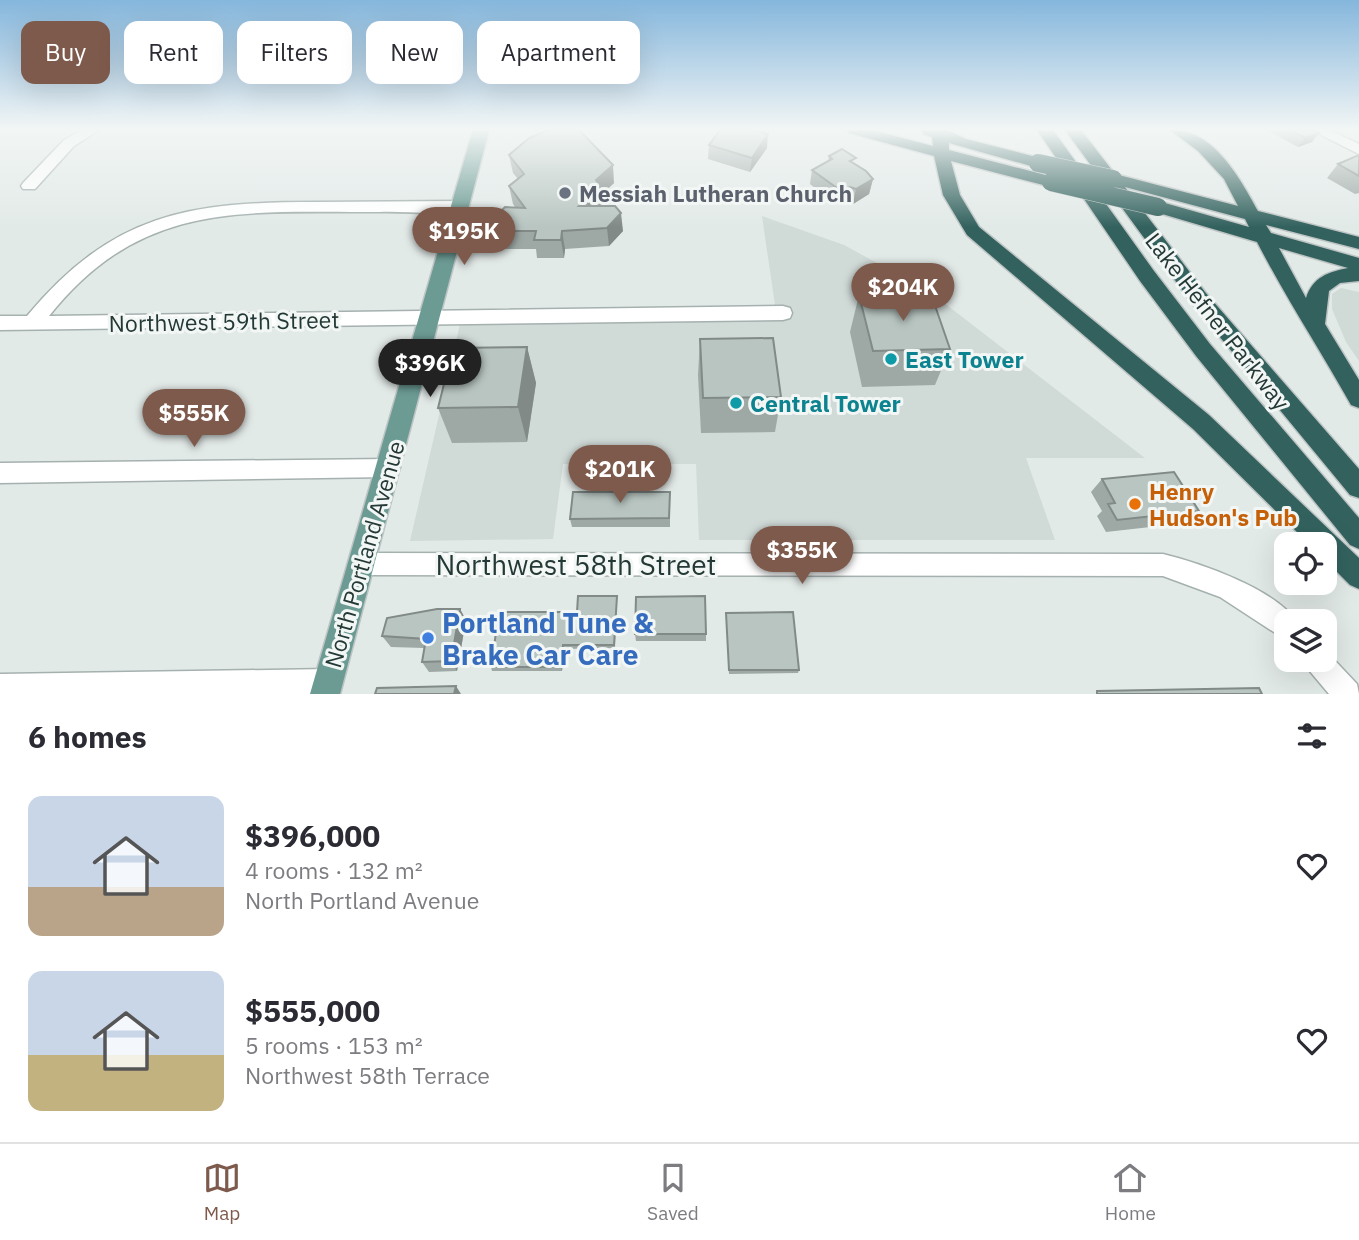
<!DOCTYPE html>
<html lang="en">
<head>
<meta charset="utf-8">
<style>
  :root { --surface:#fff; --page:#f7f7f7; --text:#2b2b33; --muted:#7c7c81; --line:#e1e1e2; --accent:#7d5a4b }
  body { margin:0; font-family:"IBM Plex Sans",sans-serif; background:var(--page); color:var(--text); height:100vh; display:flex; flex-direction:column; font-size:26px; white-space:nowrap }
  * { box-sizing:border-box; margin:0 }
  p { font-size:23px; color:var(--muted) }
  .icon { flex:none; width:38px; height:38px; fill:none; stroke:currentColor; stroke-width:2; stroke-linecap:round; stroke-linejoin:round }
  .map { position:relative; height:694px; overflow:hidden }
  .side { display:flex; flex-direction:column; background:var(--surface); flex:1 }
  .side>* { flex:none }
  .banner { position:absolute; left:21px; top:21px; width:700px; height:63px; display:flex; gap:14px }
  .buttons { position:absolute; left:1274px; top:532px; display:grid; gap:14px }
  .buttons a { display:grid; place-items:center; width:63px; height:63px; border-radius:14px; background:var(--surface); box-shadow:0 7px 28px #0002; font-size:35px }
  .price { position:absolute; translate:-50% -60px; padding:0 16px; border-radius:24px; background:var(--accent); color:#fff; font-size:23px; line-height:46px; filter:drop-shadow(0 2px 4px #0008) }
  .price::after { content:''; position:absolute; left:50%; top:42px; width:21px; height:16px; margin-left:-10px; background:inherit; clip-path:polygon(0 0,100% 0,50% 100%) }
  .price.current { background:#222; color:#fff }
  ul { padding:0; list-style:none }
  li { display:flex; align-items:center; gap:21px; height:175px; padding:0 28px }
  li span { display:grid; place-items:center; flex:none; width:196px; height:140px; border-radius:14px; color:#555 }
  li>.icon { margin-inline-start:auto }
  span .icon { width:84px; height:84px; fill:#fffc; stroke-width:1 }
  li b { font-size:30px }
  h2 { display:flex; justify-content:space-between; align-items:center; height:84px; padding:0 28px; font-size:30px }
  .pill { padding:0 24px; border-radius:14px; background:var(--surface); box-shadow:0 7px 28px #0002; font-size:24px; line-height:63px }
  .pill.current { background:var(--accent); color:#fff }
  .menu { display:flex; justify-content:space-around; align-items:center; height:98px; border-top:2px solid var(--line); background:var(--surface); font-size:19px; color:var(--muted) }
  .menu a { display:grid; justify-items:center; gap:4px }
  .menu .current { color:var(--accent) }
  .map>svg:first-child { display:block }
</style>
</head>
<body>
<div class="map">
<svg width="1359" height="694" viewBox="0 0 1359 694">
  <rect width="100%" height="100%" fill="#e2eae8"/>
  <!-- built -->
  <g fill="#d0dad7">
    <path d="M762,216L844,245L930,292L1145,458H1026L1055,540H699L696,464H563L553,539L410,541L460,324L777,319Z"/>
    <path d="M1341,288L1359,292V361L1346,342L1332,309V294Z"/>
  </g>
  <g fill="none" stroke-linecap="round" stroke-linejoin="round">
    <defs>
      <g id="minor">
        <path d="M82,130H99L74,146L35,189H23L21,186L23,183L64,140Z"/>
        <path d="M1311,130H1329L1359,144V154Z"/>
        <path d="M460,201L468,206L466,210C440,216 407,211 380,212C245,213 143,198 49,316L783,306L790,308L792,313L790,318L783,320L0,330V316H27C113,213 189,202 316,202C364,202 412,201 460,201Z"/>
        <path d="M389,459L397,461L400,468L397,475L389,477L0,483V463Z"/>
        <path d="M361,553L1163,554C1200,563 1275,589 1296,621H1286V640L1220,597L1163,576L361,575L352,572L349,564L352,556Z"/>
        <path d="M1325,650L1357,684L1359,694H1329L1308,669L1304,660H1325Z"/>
        <path d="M329,669L338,673L342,682L338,691L332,694H0V674Z"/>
      </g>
      <path id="major" d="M473,130H489L340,694H310Z"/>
      <g id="highway">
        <path d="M847,130H872L933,146L932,137L923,134L922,130H947L966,139L1044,159L1046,163L1044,167L1038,168L949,143V150L1057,178L1059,182L1051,187L951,161L960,195L979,227L1209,415L1359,558V589L1350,585L1325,560V544H1309L1193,429L967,235L943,195L934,156L849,133Z"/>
        <path d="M1037,130H1053L1154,271L1210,344L1359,518V549L1350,545L1196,356L1140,281Z"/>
        <path d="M1065,130H1081L1115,174L1238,206L1224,179L1198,151L1170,130C1213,128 1240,178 1258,211L1359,237V249L1266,225L1271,233L1359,258V281L1340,283L1329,291L1325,324L1359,380V408L1351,405C1320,350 1286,298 1257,242L1152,211L1149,207L1158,201L1249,227L1245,219L1125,187L1205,292L1359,469V498L1350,495L1191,302ZM1279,248L1348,268C1328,272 1313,277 1306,298Z"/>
      </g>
    </defs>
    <!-- minor casing -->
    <use href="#minor" stroke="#a5b1af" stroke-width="3"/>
    <!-- major casing -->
    <use href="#major" stroke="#bdc4c3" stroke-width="3"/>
    <!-- highway casing -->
    <use href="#highway" stroke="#bdc4c3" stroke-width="3"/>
    <!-- minor -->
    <use href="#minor" fill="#fff" fill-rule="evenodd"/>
    <!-- major -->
    <use href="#major" fill="#6c9b94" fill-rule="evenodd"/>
    <!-- highway -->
    <use href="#highway" fill="#33625e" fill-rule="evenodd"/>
    <defs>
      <g id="highway-bridge">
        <path d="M1038,163L1113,179"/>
        <path d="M1051,182L1158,207"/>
      </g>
    </defs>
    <!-- highway-bridge casing -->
    <use href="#highway-bridge" stroke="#bdc4c3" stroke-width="19" stroke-linecap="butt"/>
    <!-- highway-bridge -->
    <use href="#highway-bridge" stroke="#33625e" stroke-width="18"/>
  </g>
  <!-- wall -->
  <g fill="#9ea9a6">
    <path d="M548,130H582V133L614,183L601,195L602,204L601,206L623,231L609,246L565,249L564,258H537L536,249H506L496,238L492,220L515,207L513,204L509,186L518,179L513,173L509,155Z"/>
    <path d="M1267,130H1313L1312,142L1298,147Z"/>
    <path d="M709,145L767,148L750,172L708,159Z"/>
    <path d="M1359,155V193L1355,194L1327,178L1338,164Z"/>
    <path d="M829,156L855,164L873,179L869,194L853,204L847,201L843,204L838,200L834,203L810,184L812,170L828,161Z"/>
    <path d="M859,295L950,349L935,385L862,387L850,332Z"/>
    <path d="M700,339L781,397L775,432L701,433L698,375Z"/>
    <path d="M527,347L536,383L527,442L452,443L438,408Z"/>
    <path d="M1102,479L1199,511L1186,523L1106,532L1097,516L1102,511L1091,492Z"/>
    <path d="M670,492V527H572L570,519Z"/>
    <path d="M617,596L615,648L564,649L562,671H492L491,667L577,612Z"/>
    <path d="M460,609L466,620L457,671L429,672L422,662L424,648L391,647L382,636Z"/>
    <path d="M726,613L799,670L798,673L729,674Z"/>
    <path d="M635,634H706V641H636Z"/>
  </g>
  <!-- shaded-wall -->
  <g fill="#818a87">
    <path d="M1319,133L1312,142L1298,147L1305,138Z"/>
    <path d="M768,134L767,148L750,172L752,158Z"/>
    <path d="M613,165L614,183L601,195L602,204L581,224L579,206L596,180Z"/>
    <path d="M873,179L869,194L853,204L856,189Z"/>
    <path d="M840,186L838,200L834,203L837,188Z"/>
    <path d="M850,187L847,201L843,204L846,189Z"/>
    <path d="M621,213L623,231L609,246L607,228Z"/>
    <path d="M562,231L565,249L564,258L561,240Z"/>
    <path d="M527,347L536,383L527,442L518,407Z"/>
    <path d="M460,609L466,620L457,671L451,661Z"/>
    <path d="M563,645L564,649L562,671L561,667Z"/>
    <path d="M456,686L461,694H454Z"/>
  </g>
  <!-- building -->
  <g fill="#b8c5c1" stroke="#818a87" stroke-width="2">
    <path d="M548,130H579L613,165L596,180L601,186L579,206H615L621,213L607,228L562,231L561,240H534L536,231H502L492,220L505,207L525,208L509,186L524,174L509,155L529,138Z"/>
    <path d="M720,130H752L768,134L752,158L709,145Z"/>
    <path d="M1290,130H1313L1319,133L1305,138Z"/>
    <path d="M842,149L856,158L850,161L866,171L873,179L856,189L850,187L846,189L840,186L837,188L812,170L832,159L829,156Z"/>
    <path d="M1359,155V176L1338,164Z"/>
    <path d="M931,294L950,349L873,351L859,295Z"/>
    <path d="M773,338L781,397L703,398L700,339Z"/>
    <path d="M527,347L518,407L438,408L453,348Z"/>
    <path d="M1174,472L1199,511L1117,520L1108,504L1115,503L1102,479Z"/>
    <path d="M573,492H670L669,518L570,519Z"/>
    <path d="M578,596H617L614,645H563L561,667H491L499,612H577Z"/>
    <path d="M705,596L706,634H635L636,597Z"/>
    <path d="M437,609H460L451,661L422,662L426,639L382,636L387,618Z"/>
    <path d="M793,612L799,670H729L726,613Z"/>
    <path d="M456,686L454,694H375L377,688Z"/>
    <path d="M1259,688L1262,694H1097V691Z"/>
  </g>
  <!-- sky -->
  <linearGradient id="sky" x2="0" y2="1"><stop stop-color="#85b6dc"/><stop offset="0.57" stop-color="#f2f6f5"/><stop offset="1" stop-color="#f2f6f5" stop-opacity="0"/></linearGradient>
  <rect width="1359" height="227" fill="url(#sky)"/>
  <!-- markers -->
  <circle fill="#6b7280" stroke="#f2f7f5" stroke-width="2.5" cx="565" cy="193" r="7"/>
  <g fill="#0f9aa8" stroke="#f2f7f5" stroke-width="2.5">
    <circle cx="891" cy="359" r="7"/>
    <circle cx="736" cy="403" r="7"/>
  </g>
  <circle fill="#e8710a" stroke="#f2f7f5" stroke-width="2.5" cx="1135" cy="504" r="7"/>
  <circle fill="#3f7fe0" stroke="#f2f7f5" stroke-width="2.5" cx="428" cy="638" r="7"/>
  <g text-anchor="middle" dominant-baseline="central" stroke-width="6" stroke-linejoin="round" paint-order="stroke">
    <!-- worship labels -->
    <g font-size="23" font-weight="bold" fill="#5b616d" stroke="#f2f7f5" text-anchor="start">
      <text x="579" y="193">Messiah Lutheran Church</text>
    </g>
    <!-- street labels -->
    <g font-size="23" fill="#243936" stroke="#f2f7f5">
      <text transform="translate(224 321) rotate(-1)">Northwest 59th Street</text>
      <text transform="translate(1218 321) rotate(52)">Lake Hefner Parkway</text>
      <text transform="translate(364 554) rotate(-74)">North Portland Avenue</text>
    </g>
    <!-- culture labels -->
    <g font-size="23" font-weight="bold" fill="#0d838f" stroke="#f2f7f5" text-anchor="start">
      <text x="905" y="359">East Tower</text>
      <text x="750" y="403">Central Tower</text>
    </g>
    <!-- food labels -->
    <g font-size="23" font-weight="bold" fill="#c56008" stroke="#f2f7f5" text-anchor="start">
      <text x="1149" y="491">Henry<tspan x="1149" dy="26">Hudson's Pub</tspan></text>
    </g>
    <!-- near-street labels -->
    <g font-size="28" fill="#243936" stroke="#f2f7f5">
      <text x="576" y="564">Northwest 58th Street</text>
    </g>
    <!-- near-shop labels -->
    <g font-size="28" font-weight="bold" fill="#366cbe" stroke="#f2f7f5" text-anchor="start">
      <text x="442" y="622">Portland Tune &amp;<tspan x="442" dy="32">Brake Car Care</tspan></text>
    </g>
  </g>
</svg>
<div class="buttons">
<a><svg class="icon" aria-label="locate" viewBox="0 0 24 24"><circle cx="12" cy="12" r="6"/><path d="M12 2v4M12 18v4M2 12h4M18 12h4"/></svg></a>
<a><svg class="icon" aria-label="layers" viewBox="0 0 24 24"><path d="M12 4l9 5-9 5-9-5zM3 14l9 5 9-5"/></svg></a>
</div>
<b class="price" style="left:464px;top:267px">$195K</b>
<b class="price" style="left:903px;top:323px">$204K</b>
<b class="price current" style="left:430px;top:399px">$396K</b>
<b class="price" style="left:194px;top:449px">$555K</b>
<b class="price" style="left:620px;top:505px">$201K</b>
<b class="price" style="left:802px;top:586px">$355K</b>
<div class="banner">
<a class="pill current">Buy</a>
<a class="pill">Rent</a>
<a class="pill">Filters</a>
<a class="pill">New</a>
<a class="pill">Apartment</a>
</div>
</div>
<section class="side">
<h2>6 homes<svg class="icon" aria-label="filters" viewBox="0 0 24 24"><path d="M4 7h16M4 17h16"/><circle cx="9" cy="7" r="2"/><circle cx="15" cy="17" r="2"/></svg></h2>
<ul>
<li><span style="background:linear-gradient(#c9d6e8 65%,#b9a48a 0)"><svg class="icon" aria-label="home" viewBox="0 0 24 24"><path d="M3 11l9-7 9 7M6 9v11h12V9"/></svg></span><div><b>$396,000</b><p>4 rooms · 132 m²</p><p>North Portland Avenue</p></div><svg class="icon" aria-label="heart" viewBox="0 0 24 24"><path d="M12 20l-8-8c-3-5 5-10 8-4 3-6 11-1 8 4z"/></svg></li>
<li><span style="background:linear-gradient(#c9d6e8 60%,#c2b280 0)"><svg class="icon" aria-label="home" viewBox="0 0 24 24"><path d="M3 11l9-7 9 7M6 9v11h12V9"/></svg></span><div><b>$555,000</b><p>5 rooms · 153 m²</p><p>Northwest 58th Terrace</p></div><svg class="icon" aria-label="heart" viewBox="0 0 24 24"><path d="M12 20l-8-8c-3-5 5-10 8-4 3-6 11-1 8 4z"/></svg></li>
</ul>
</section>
<nav class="menu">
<a class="current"><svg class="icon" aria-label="map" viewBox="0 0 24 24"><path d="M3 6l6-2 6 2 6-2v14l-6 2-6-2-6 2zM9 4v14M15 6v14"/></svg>Map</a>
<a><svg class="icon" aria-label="saved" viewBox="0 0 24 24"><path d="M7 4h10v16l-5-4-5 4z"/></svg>Saved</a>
<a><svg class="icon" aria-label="home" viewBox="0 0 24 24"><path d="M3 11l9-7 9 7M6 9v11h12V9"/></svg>Home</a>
</nav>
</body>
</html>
